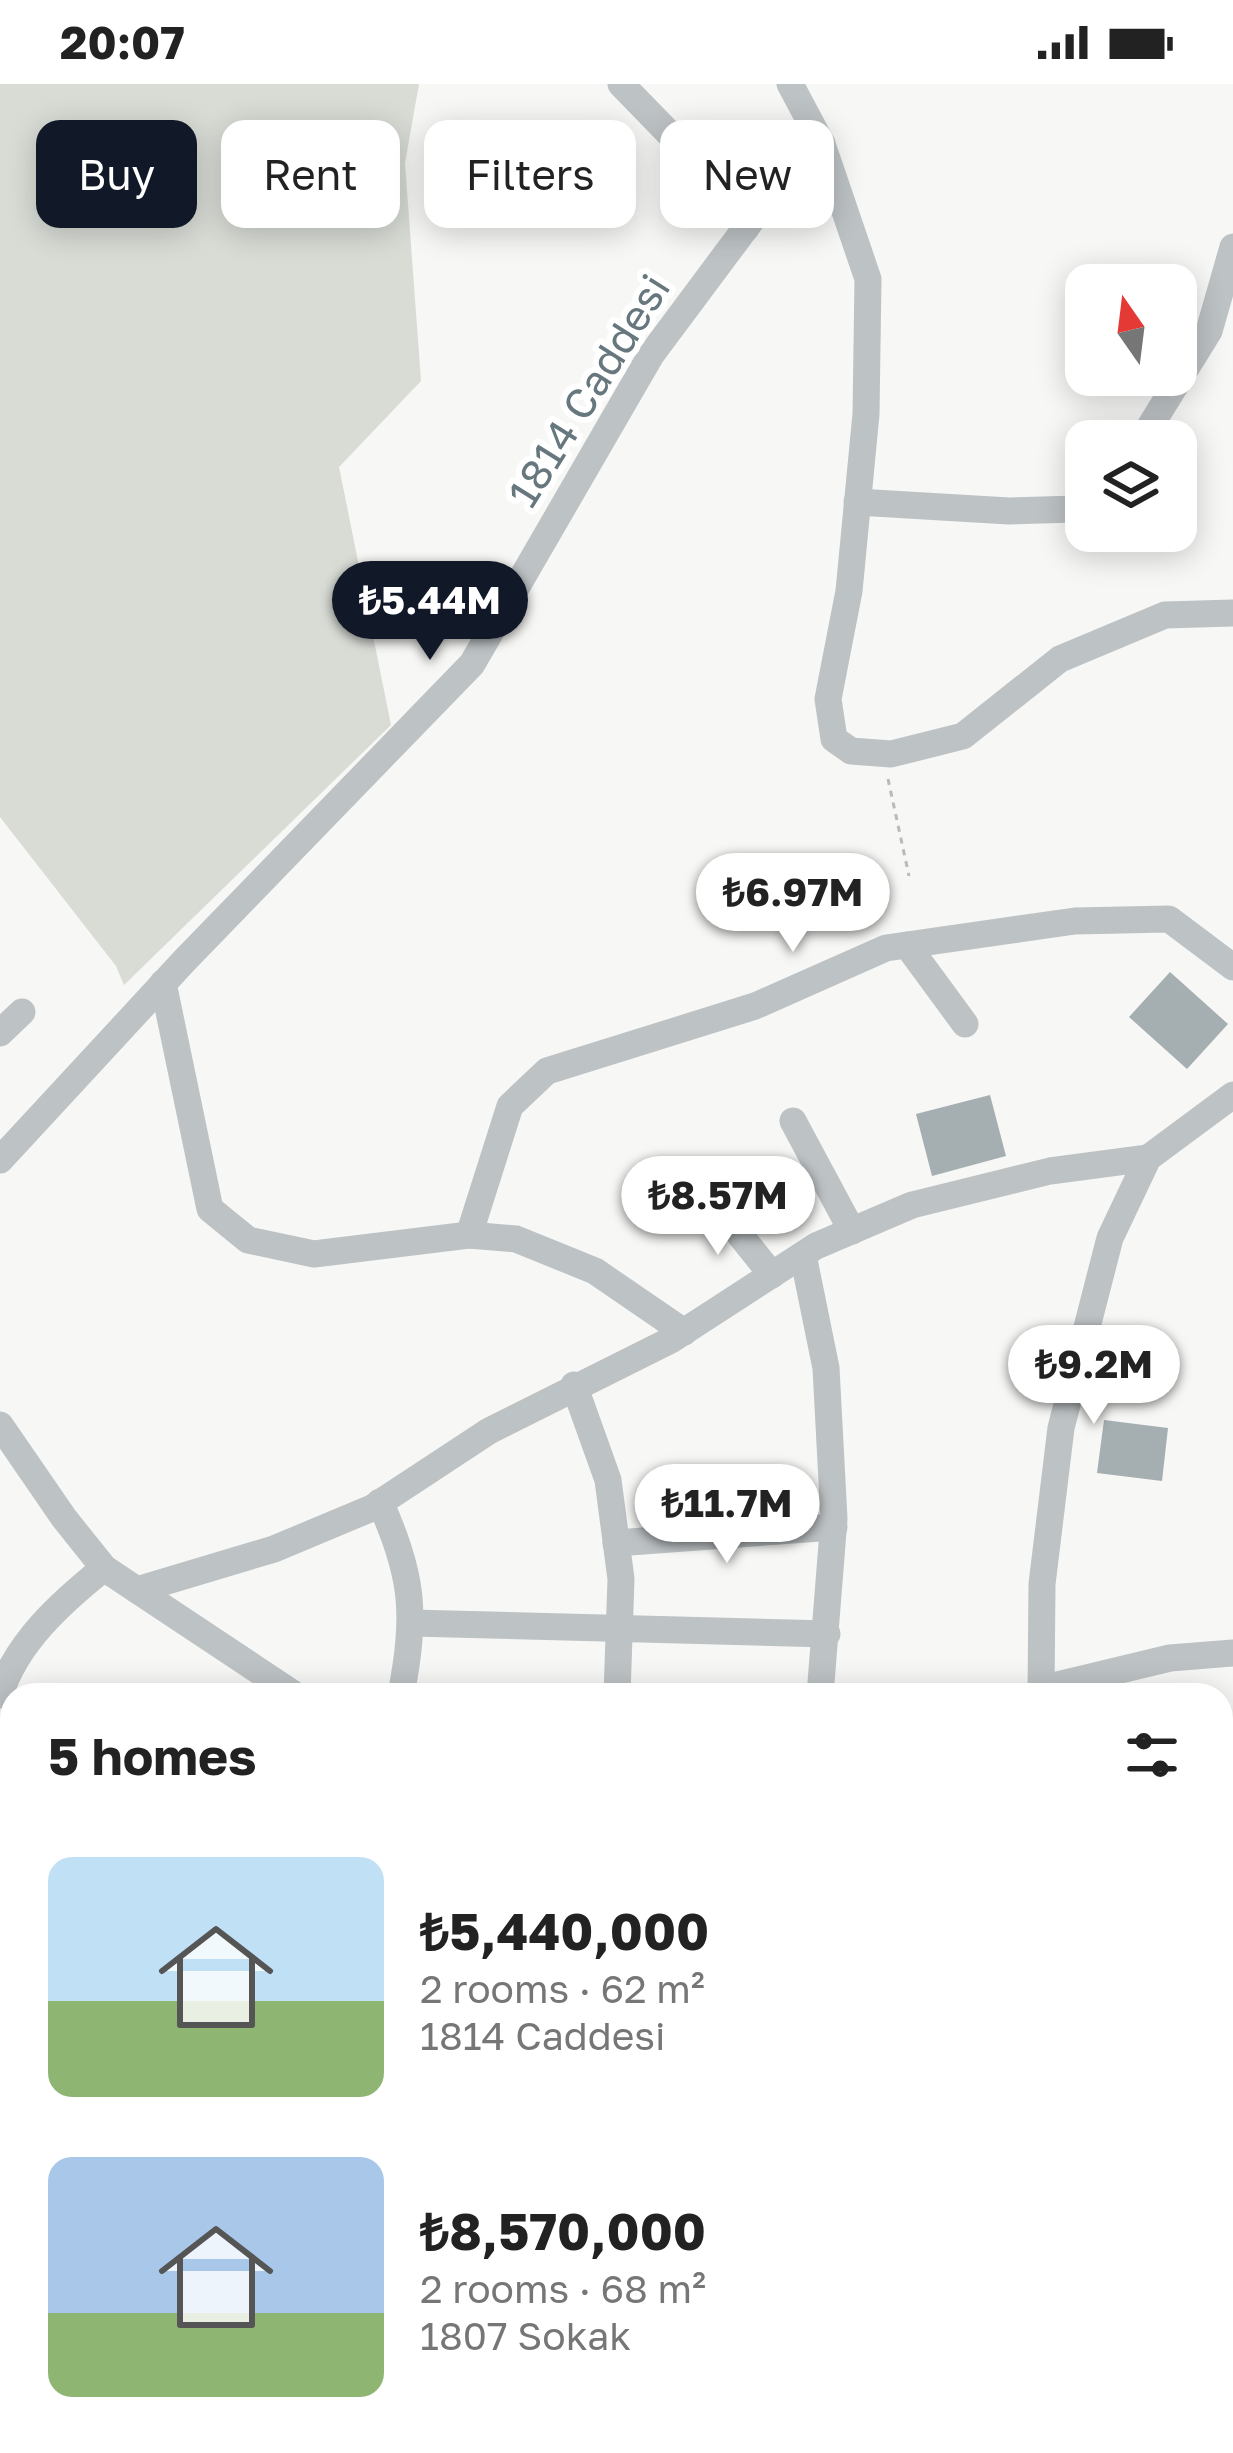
<!DOCTYPE html>
<html lang="en">
<head>
<meta charset="utf-8">
<style>
  :root { --surface:#fff; --page:#f2f2f2; --text:#222; --muted:#767676; --accent:#111827 }
  body { margin:0; font-family:"Golos Text",sans-serif; background:var(--page); color:var(--text); height:100vh; display:flex; flex-direction:column; font-size:45px; white-space:nowrap }
  * { box-sizing:border-box; margin:0 }
  p { font-size:39px; color:var(--muted) }
  .icon { flex:none; width:66px; height:66px; fill:none; stroke:currentColor; stroke-width:2; stroke-linecap:round; stroke-linejoin:round }
  .map { position:relative; flex:1; overflow:hidden }
  .sheet { position:absolute; left:0px; top:1599px; width:1233px; height:771px; display:flex; flex-direction:column; background:var(--surface); border-radius:36px 36px 0 0; box-shadow:0 6px 30px #0003 }
  .sheet>* { flex:none }
  .banner { position:absolute; left:36px; top:36px; width:1161px; height:108px; display:flex; gap:24px }
  .needle { width:78px; rotate:346deg }
  .fabs { position:absolute; left:1065px; top:180px; display:grid; gap:24px }
  .fabs a { display:grid; place-items:center; width:132px; height:132px; border-radius:24px; background:var(--surface); box-shadow:0 6px 30px #0003; font-size:60px }
  .price { position:absolute; translate:-50% -102px; padding:0 27px; border-radius:42px; background:#fff; color:#222; font-size:39px; line-height:78px; filter:drop-shadow(0 3px 6px #0008) }
  .price::after { content:''; position:absolute; left:50%; top:72px; width:36px; height:27px; margin-left:-18px; background:inherit; clip-path:polygon(0 0,100% 0,50% 100%) }
  .price.current { background:var(--accent); color:#fff }
  ul { padding:0; list-style:none }
  li { display:flex; align-items:center; gap:36px; height:300px; padding:0 48px }
  li span { display:grid; place-items:center; flex:none; width:336px; height:240px; border-radius:24px; color:#555 }
  li>.icon { margin-inline-start:auto }
  span .icon { width:144px; height:144px; fill:#fffc; stroke-width:1 }
  li b { font-size:51px }
  h2 { display:flex; justify-content:space-between; align-items:center; height:144px; padding:0 48px; font-size:51px }
  .tag { padding:0 42px; border-radius:24px; background:var(--surface); box-shadow:0 6px 30px #0003; font-size:42px; line-height:108px }
  .tag.current { background:var(--accent); color:#fff }
  .status { display:flex; justify-content:space-between; align-items:center; height:84px; padding:0 60px; background:var(--surface); direction:ltr }
  .status svg { height:33px; fill:currentColor }
  .map>svg:first-child { display:block }
</style>
</head>
<body>
<div class="status"><b>20:07</b><svg viewBox="0 0 49 12"><path d="M0 12V9h3v3zM5 12V6h3v6zM10 12V3h3v9zM15 12V0h3v12zM26 1h20v11H26zM47 4h2v5h-2z"/></svg></div>
<div class="map">
<svg width="1233" height="2369" viewBox="0 0 1233 2369">
  <rect width="100%" height="100%" fill="#f7f7f5"/>
  <!-- built -->
  <path fill="#e5e7e5" d="M0,1731L12,1736V1932L0,1929Z"/>
  <!-- green -->
  <path fill="#d8dcd5" d="M0,0H419L405,79L421,297L339,383L391,641L124,901L116,882L0,733Z"/>
  <!-- building -->
  <g fill="#a5aeb1">
    <path d="M1170,888L1228,940L1187,985L1129,933Z"/>
    <path d="M990,1011L1006,1072L932,1092L916,1030Z"/>
    <path d="M1104,1336L1168,1344L1162,1397L1097,1389Z"/>
    <path d="M12,1878V1909L1,1904Z"/>
    <path d="M0,1963L12,1977V2000L0,2010Z"/>
  </g>
  <g fill="none" stroke-linecap="round" stroke-linejoin="round">
    <!-- path -->
    <path stroke="#b7bbbd" stroke-width="3" stroke-dasharray="6 6" stroke-linecap="butt" d="M888,695L909,792"/>
    <!-- minor -->
    <g stroke="#bdc2c4" stroke-width="27">
      <path d="M621,0L692,73L746,144"/>
      <path d="M790,0L822,60L868,195L866,330L849,507L828,615L834,655L851,667L891,670L963,652L1060,575L1165,531L1233,529"/>
      <path d="M1141,357L1209,247L1233,163"/>
      <path d="M857,418L1009,427L1077,425L1086,416"/>
      <path d="M907,861L965,940"/>
      <path d="M163,899L210,1125L248,1156L314,1170L469,1151L516,1155L595,1187L684,1248"/>
      <path d="M0,949L22,928"/>
      <path d="M793,1037L852,1147"/>
      <path d="M0,1076L185,876L472,580L651,271L762,122L822,60"/>
      <path d="M713,1117L772,1191"/>
      <path d="M469,1151L510,1022L547,987L755,922L886,864L1075,837L1169,835L1233,883"/>
      <path d="M803,1171L826,1284L834,1435L820,1611"/>
      <path d="M574,1301L608,1396L621,1495L617,1611"/>
      <path d="M0,1341L64,1434L104,1484L295,1611"/>
      <path d="M380,1418C414,1493 416,1531 401,1611"/>
      <path d="M616,1459L834,1443"/>
      <path d="M137,1506L274,1465L372,1424L489,1347L671,1256L816,1162L912,1121L1050,1087L1148,1074"/>
      <path d="M411,1539L827,1550"/>
      <path d="M1041,1605L1170,1574L1233,1569"/>
      <path d="M0,1611C16,1558 63,1517 104,1484"/>
      <path d="M1041,1611L1042,1500L1061,1344L1110,1154L1148,1074L1233,1011"/>
      <path d="M1221,1806L1233,1803"/>
      <path d="M1221,1905L1233,1903"/>
      <path d="M1221,2118L1233,2115"/>
      <path d="M1221,2226L1233,2301"/>
      <path d="M0,2309L12,2321"/>
      <path d="M57,2358L71,2369"/>
      <path d="M503,2358L505,2369"/>
      <path d="M669,2358L670,2369"/>
      <path d="M780,2358L782,2369"/>
      <path d="M357,2369L433,2361"/>
      <path d="M733,2369L746,2358"/>
    </g>
  </g>
  <g text-anchor="middle" dominant-baseline="central" stroke-width="12" stroke-linejoin="round" paint-order="stroke">
    <!-- street labels -->
    <g font-size="42" fill="#66777d" stroke="#fff">
      <text transform="translate(588 306) rotate(-58)">1814 Caddesi</text>
    </g>
  </g>
</svg>
<div class="fabs">
<a><svg class="needle" viewBox="-14 -14 28 28"><path d="M0-13l5 13h-10z" fill="#e53935"/><path d="M0 13l5-13h-10z" fill="#767676"/></svg></a>
<a><svg class="icon" aria-label="layers" viewBox="0 0 24 24"><path d="M12 4l9 5-9 5-9-5zM3 14l9 5 9-5"/></svg></a>
</div>
<b class="price current" style="left:430px;top:579px">₺5.44M</b>
<b class="price" style="left:793px;top:871px">₺6.97M</b>
<b class="price" style="left:718px;top:1174px">₺8.57M</b>
<b class="price" style="left:1094px;top:1343px">₺9.2M</b>
<b class="price" style="left:727px;top:1482px">₺11.7M</b>
<div class="banner">
<a class="tag current">Buy</a>
<a class="tag">Rent</a>
<a class="tag">Filters</a>
<a class="tag">New</a>
</div>
<section class="sheet">
<h2>5 homes<svg class="icon" aria-label="filters" viewBox="0 0 24 24"><path d="M4 7h16M4 17h16"/><circle cx="9" cy="7" r="2"/><circle cx="15" cy="17" r="2"/></svg></h2>
<ul>
<li><span style="background:linear-gradient(#bfe0f5 60%,#8fb573 0)"><svg class="icon" aria-label="home" viewBox="0 0 24 24"><path d="M3 11l9-7 9 7M6 9v11h12V9"/></svg></span><div><b>₺5,440,000</b><p>2 rooms · 62 m²</p><p>1814 Caddesi</p></div></li>
<li><span style="background:linear-gradient(#a9c7e8 65%,#8fb573 0)"><svg class="icon" aria-label="home" viewBox="0 0 24 24"><path d="M3 11l9-7 9 7M6 9v11h12V9"/></svg></span><div><b>₺8,570,000</b><p>2 rooms · 68 m²</p><p>1807 Sokak</p></div></li>
</ul>
</section>
</div>
</body>
</html>
